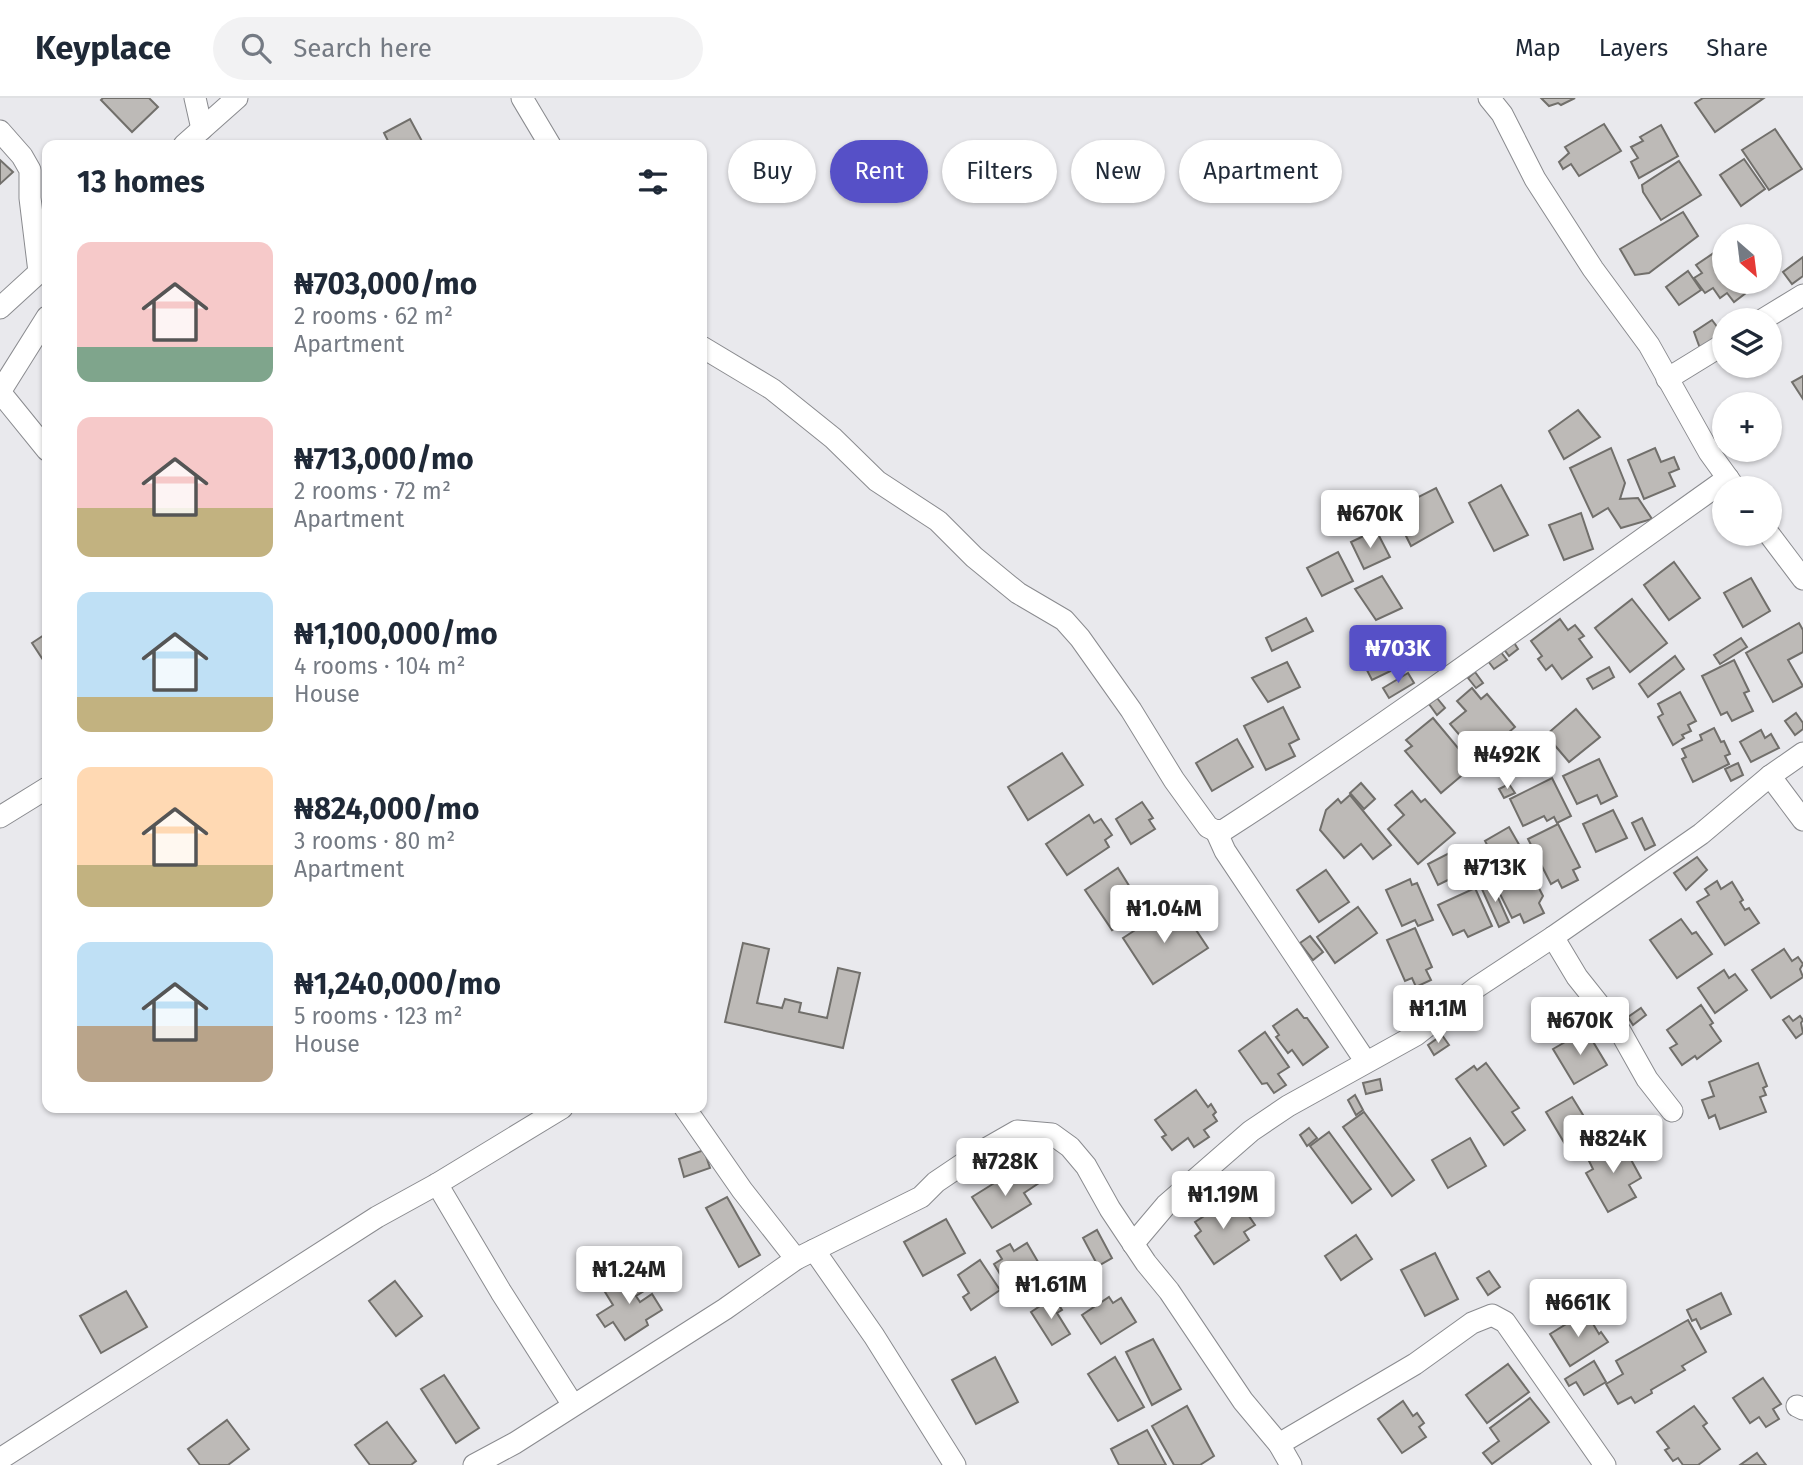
<!DOCTYPE html>
<html lang="en">
<head>
<meta charset="utf-8">
<style>
  :root { --surface:#fff; --page:#f2f2f3; --text:#1f2937; --muted:#747a83; --line:#e0e1e3; --accent:#5650c7 }
  body { margin:0; font-family:"Fira Sans",sans-serif; background:var(--page); color:var(--text); height:100vh; display:flex; flex-direction:column; font-size:26px; white-space:nowrap }
  * { box-sizing:border-box; margin:0 }
  p { font-size:23px; color:var(--muted) }
  .icon { flex:none; width:38px; height:38px; fill:none; stroke:currentColor; stroke-width:2; stroke-linecap:round; stroke-linejoin:round }
  .map { position:relative; flex:1; overflow:hidden }
  .side { position:absolute; left:42px; top:42px; width:665px; height:973px; display:flex; flex-direction:column; background:var(--surface); border-radius:14px; box-shadow:0 2px 5px #0004 }
  .side>* { flex:none }
  .hud { position:absolute; left:728px; top:42px; width:665px; height:63px; display:flex; gap:14px }
  .needle { width:46px; rotate:152deg }
  .fabs { position:absolute; left:1712px; top:126px; display:grid; gap:14px }
  .fabs a { display:grid; place-items:center; width:70px; height:70px; border-radius:50%; background:var(--surface); box-shadow:0 2px 5px #0004; font-size:35px }
  .price { position:absolute; translate:-50% -60px; padding:0 16px; border-radius:7px; background:#fff; color:#222; font-size:23px; line-height:46px; filter:drop-shadow(0 2px 4px #0008) }
  .price::after { content:''; position:absolute; left:50%; top:42px; width:21px; height:16px; margin-left:-10px; background:inherit; clip-path:polygon(0 0,100% 0,50% 100%) }
  .price.selected { background:var(--accent); color:#fff }
  ul { padding:0; list-style:none }
  li { display:flex; align-items:center; gap:21px; height:175px; padding:0 35px }
  li span { display:grid; place-items:center; flex:none; width:196px; height:140px; border-radius:14px; color:#555 }
  li>.icon { margin-inline-start:auto }
  span .icon { width:84px; height:84px; fill:#fffc; stroke-width:1 }
  li b { font-size:30px }
  h2 { display:flex; justify-content:space-between; align-items:center; height:84px; padding:0 35px; font-size:30px }
  .chip { padding:0 24px; border-radius:32px; background:var(--surface); box-shadow:0 2px 5px #0004; font-size:24px; line-height:63px }
  .chip.selected { background:var(--accent); color:#fff }
  header { display:flex; align-items:center; gap:42px; box-sizing:border-box; height:98px; padding:0 35px; background:var(--surface); border-bottom:2px solid var(--line) }
  header strong { font-size:33px }
  nav { display:flex; gap:38px; margin-inline-start:auto; font-size:24px }
  .search { width:490px; height:63px; background:var(--page); display:flex; align-items:center; gap:18px; box-sizing:border-box; padding:0 24px; border-radius:38px; color:var(--muted); font-size:26px }
  .map>svg:first-child { display:block }
</style>
</head>
<body>
<header>
<strong>Keyplace</strong>
<div class="search"><svg class="icon" aria-label="search" viewBox="0 0 24 24"><circle cx="10" cy="10" r="6"/><path d="M15 15l6 6"/></svg>Search here</div>
<nav><a>Map</a><a>Layers</a><a>Share</a></nav>
</header>
<div class="map">
<svg width="1803" height="1367" viewBox="0 0 1803 1367">
  <rect width="100%" height="100%" fill="#e9e9ed"/>
  <!-- building -->
  <g fill="#bdbab7" stroke="#716f6b" stroke-width="2">
    <path d="M103,0H149L158,9L132,34L101,2Z"/>
    <path d="M1541,0H1575L1561,7L1558,5L1549,8Z"/>
    <path d="M1703,0H1764L1715,34L1695,5Z"/>
    <path d="M410,21L424,47H390L384,35Z"/>
    <path d="M1604,26L1621,53L1579,78L1571,66L1563,71L1559,64L1569,55L1565,49Z"/>
    <path d="M1661,27L1678,58L1639,80L1631,64L1638,60L1631,49L1643,43L1640,39Z"/>
    <path d="M1775,31L1802,71L1769,92L1742,52Z"/>
    <path d="M1744,61L1765,91L1741,108L1720,77Z"/>
    <path d="M0,62L13,74L0,86Z"/>
    <path d="M1679,63L1701,97L1661,122L1643,94L1642,87Z"/>
    <path d="M1683,114L1698,138L1649,175L1635,177L1620,151Z"/>
    <path d="M1724,148V184H1740L1746,195L1734,204L1727,195L1720,200L1713,190L1705,195L1694,180L1702,175L1696,167Z"/>
    <path d="M1803,159V178L1792,186L1783,174Z"/>
    <path d="M1688,173L1701,192L1679,207L1666,189Z"/>
    <path d="M1712,222L1724,238L1701,253L1694,234Z"/>
    <path d="M1803,278V301L1792,284Z"/>
    <path d="M1578,312L1600,339L1564,361L1549,333Z"/>
    <path d="M1611,350L1625,385L1620,401L1638,400L1652,421L1621,430L1608,410L1593,419L1570,370Z"/>
    <path d="M1655,350L1661,364L1674,359L1679,371L1669,375L1675,388L1644,401L1628,362Z"/>
    <path d="M1501,387L1528,437L1494,453L1469,405Z"/>
    <path d="M1436,390L1453,424L1411,448L1393,412Z"/>
    <path d="M1581,415L1593,451L1564,462L1549,427Z"/>
    <path d="M1376,432L1390,459L1364,471L1351,444Z"/>
    <path d="M1338,454L1353,483L1322,498L1307,470Z"/>
    <path d="M1674,464L1700,500L1669,522L1644,487Z"/>
    <path d="M1382,478L1402,510L1376,522L1355,491Z"/>
    <path d="M1751,480L1770,513L1743,529L1724,495Z"/>
    <path d="M1632,501L1667,545L1630,574L1595,530Z"/>
    <path d="M1306,520L1313,533L1272,553L1266,540Z"/>
    <path d="M1560,521L1568,532L1575,527L1584,538L1579,541L1592,559L1562,581L1552,567L1546,572L1538,561L1542,558L1531,543Z"/>
    <path d="M1799,525L1803,532V554L1788,562L1803,588L1773,604L1746,555Z"/>
    <path d="M1379,529L1401,568L1372,582L1352,543Z"/>
    <path d="M47,535V568L32,545Z"/>
    <path d="M1741,540L1747,549L1720,566L1714,557Z"/>
    <path d="M1513,543L1518,551L1509,558L1503,550Z"/>
    <path d="M1500,553L1507,562L1494,571L1488,563Z"/>
    <path d="M1675,558L1684,571L1648,599L1639,586Z"/>
    <path d="M1734,562L1749,593L1744,595L1753,613L1732,623L1727,614L1721,617L1702,578Z"/>
    <path d="M1287,564L1300,589L1268,604L1252,580Z"/>
    <path d="M1609,569L1614,579L1593,591L1587,581Z"/>
    <path d="M1475,574L1483,585L1476,590L1468,580Z"/>
    <path d="M1408,575L1414,585L1389,600L1383,590Z"/>
    <path d="M1472,590L1481,601L1487,596L1515,629L1479,660L1450,626L1466,613L1457,603Z"/>
    <path d="M1680,594L1696,623L1688,627L1691,633L1682,637L1684,640L1673,647L1658,619L1663,616L1658,606Z"/>
    <path d="M1437,600L1445,610L1437,617L1429,606Z"/>
    <path d="M1283,609L1299,641L1289,646L1295,658L1266,672L1244,628Z"/>
    <path d="M1576,611L1600,639L1569,664L1546,637Z"/>
    <path d="M1796,615L1803,625V631L1795,637L1785,623Z"/>
    <path d="M1433,620L1473,668L1441,695L1405,653L1412,648L1406,642Z"/>
    <path d="M1714,630L1721,644L1724,643L1730,656L1725,658L1729,666L1693,684L1682,661L1686,659L1682,651L1702,642L1700,637Z"/>
    <path d="M1761,632L1765,640L1771,636L1779,650L1751,664L1740,644Z"/>
    <path d="M1237,641L1253,669L1212,693L1196,665Z"/>
    <path d="M1062,655L1083,687L1028,722L1008,689Z"/>
    <path d="M1599,661L1617,698L1601,706L1597,697L1577,706L1563,678Z"/>
    <path d="M1738,665L1743,677L1731,683L1725,671Z"/>
    <path d="M1552,680L1571,718L1557,725L1554,719L1547,723L1544,718L1523,728L1510,701Z"/>
    <path d="M1361,685L1375,701L1364,711L1350,695Z"/>
    <path d="M1509,686L1515,695L1504,700L1499,691Z"/>
    <path d="M1412,693L1421,704L1425,701L1455,735L1418,766L1388,731L1404,717L1395,707Z"/>
    <path d="M1350,697L1391,747L1373,761L1361,746L1344,760L1320,732L1326,712L1338,701L1341,705Z"/>
    <path d="M1142,704L1153,720L1149,722L1155,731L1131,746L1116,721Z"/>
    <path d="M1613,712L1627,740L1596,754L1583,726Z"/>
    <path d="M1089,717L1094,725L1101,721L1112,737L1105,742L1109,749L1067,777L1046,746Z"/>
    <path d="M1642,720L1655,747L1645,752L1632,725Z"/>
    <path d="M1558,726L1580,769L1573,772L1578,782L1562,790L1558,782L1551,786L1528,741Z"/>
    <path d="M1509,729L1525,757L1500,771L1485,743Z"/>
    <path d="M1461,749L1472,772L1464,776L1466,780L1452,786L1450,781L1438,787L1428,766Z"/>
    <path d="M1697,759L1707,772L1686,792L1674,775Z"/>
    <path d="M1527,767L1543,798L1539,805L1544,815L1524,825L1520,816L1512,820L1494,784Z"/>
    <path d="M1118,770L1133,794L1129,797L1140,813L1112,832L1085,792Z"/>
    <path d="M1326,772L1349,804L1319,824L1297,792Z"/>
    <path d="M1410,781L1412,787L1417,785L1433,822L1418,828L1415,822L1402,828L1386,792Z"/>
    <path d="M1717,783L1721,791L1732,784L1743,802L1740,804L1745,812L1749,810L1759,825L1725,847L1697,804L1709,797L1705,791Z"/>
    <path d="M1491,784L1509,824L1499,829L1481,789Z"/>
    <path d="M1475,790L1492,828L1468,839L1464,832L1453,837L1438,807Z"/>
    <path d="M1358,809L1377,835L1335,865L1317,839Z"/>
    <path d="M1166,812L1175,825L1184,820L1191,831L1194,829L1208,850L1153,886L1123,840Z"/>
    <path d="M1681,821L1692,836L1696,834L1712,856L1677,880L1650,842Z"/>
    <path d="M1415,830L1432,869L1426,872L1431,882L1416,889L1412,880L1405,883L1387,842Z"/>
    <path d="M1310,838L1323,854L1313,862L1300,845Z"/>
    <path d="M743,845L769,851L757,905L782,910L785,901L801,905L799,914L827,920L838,870L860,875L843,950L725,924Z"/>
    <path d="M1784,851L1792,863L1798,859L1803,866L1800,871L1803,879L1771,900L1752,872Z"/>
    <path d="M1724,872L1729,880L1735,876L1747,892L1715,915L1698,890Z"/>
    <path d="M1570,901L1581,915L1563,921L1556,908Z"/>
    <path d="M1701,907L1713,925L1710,927L1721,943L1697,961L1695,958L1682,967L1670,950L1677,946L1667,932Z"/>
    <path d="M1641,910L1646,917L1633,927L1628,919Z"/>
    <path d="M1297,911L1304,920H1307L1328,949L1303,967L1292,952L1288,955L1276,939L1279,937L1273,928Z"/>
    <path d="M1789,918L1793,923L1800,918L1803,922L1801,925L1803,935L1796,940L1783,922Z"/>
    <path d="M1586,932L1607,967L1574,986L1553,951Z"/>
    <path d="M1265,934L1289,969L1278,976L1286,987L1274,995L1267,985L1262,986L1239,953Z"/>
    <path d="M1442,937L1449,947L1434,957L1428,947Z"/>
    <path d="M1486,965L1519,1010L1512,1014L1525,1032L1504,1047L1456,981L1474,968L1477,972Z"/>
    <path d="M1758,965L1767,988L1763,990L1766,997L1760,999L1766,1014L1720,1031L1715,1017L1709,1020L1702,1002L1714,998L1709,984Z"/>
    <path d="M1380,981L1382,992L1366,996L1363,985Z"/>
    <path d="M1196,992L1208,1009L1211,1006L1216,1014L1213,1017L1217,1023L1204,1032L1209,1039L1194,1049L1188,1040L1172,1052L1162,1039L1166,1037L1155,1022Z"/>
    <path d="M1355,997L1363,1012L1356,1017L1348,1002Z"/>
    <path d="M1572,999L1591,1030L1565,1046L1546,1014Z"/>
    <path d="M1364,1014L1414,1082L1392,1098L1343,1029Z"/>
    <path d="M1309,1030L1317,1040L1307,1048L1300,1037Z"/>
    <path d="M1329,1034L1371,1091L1352,1105L1310,1048Z"/>
    <path d="M1617,1036L1641,1080L1629,1087L1636,1099L1608,1114L1586,1075L1593,1071L1588,1061L1610,1049L1606,1042Z"/>
    <path d="M1470,1040L1486,1068L1448,1090L1432,1062Z"/>
    <path d="M704,1052L710,1070L684,1079L679,1061Z"/>
    <path d="M1012,1074L1018,1083L1032,1074L1039,1085L1024,1095L1031,1106L992,1130L972,1099Z"/>
    <path d="M727,1099L760,1157L739,1169L706,1110Z"/>
    <path d="M1229,1102L1236,1113L1244,1111L1255,1127L1244,1134L1249,1142L1214,1166L1195,1138L1201,1133L1195,1124Z"/>
    <path d="M946,1121L965,1155L923,1178L904,1144Z"/>
    <path d="M1097,1132L1112,1160L1098,1168L1083,1140Z"/>
    <path d="M1356,1137L1372,1161L1341,1182L1325,1158Z"/>
    <path d="M1027,1145L1048,1181L1015,1201L994,1166L1002,1161L997,1153L1010,1146L1014,1153Z"/>
    <path d="M1435,1155L1458,1201L1425,1218L1401,1172Z"/>
    <path d="M980,1162L1000,1192L971,1212L963,1199L969,1195L958,1177Z"/>
    <path d="M629,1171L634,1180L640,1177L649,1190L636,1198L640,1204L652,1196L662,1212L646,1222L648,1227L625,1242L613,1224L605,1229L597,1217L613,1207L605,1194L619,1185L616,1179Z"/>
    <path d="M1489,1173L1500,1189L1488,1197L1477,1180Z"/>
    <path d="M395,1183L422,1218L396,1238L369,1203Z"/>
    <path d="M126,1193L147,1229L101,1255L80,1218Z"/>
    <path d="M1721,1195L1731,1216L1701,1231L1696,1221L1692,1223L1687,1212Z"/>
    <path d="M1054,1199L1062,1212L1057,1215L1070,1236L1052,1247L1031,1214Z"/>
    <path d="M1109,1199L1113,1205L1121,1200L1136,1224L1101,1246L1082,1217Z"/>
    <path d="M1586,1214L1599,1236L1601,1234L1608,1244L1570,1268L1550,1236Z"/>
    <path d="M1688,1222L1706,1254L1682,1268L1685,1272L1651,1292L1652,1295L1635,1305L1631,1299L1618,1306L1606,1286L1623,1276L1616,1263Z"/>
    <path d="M1153,1241L1181,1291L1152,1307L1126,1254Z"/>
    <path d="M995,1259L1018,1304L976,1326L952,1282Z"/>
    <path d="M1115,1259L1144,1309L1118,1323L1088,1276Z"/>
    <path d="M1594,1263L1606,1284L1584,1297L1576,1284L1569,1288L1565,1281Z"/>
    <path d="M1508,1266L1529,1294L1487,1325L1466,1297Z"/>
    <path d="M444,1277L479,1330L456,1345L421,1291Z"/>
    <path d="M1763,1280L1781,1306L1773,1311L1779,1321L1766,1329L1759,1319L1750,1325L1733,1300Z"/>
    <path d="M1530,1300L1549,1324L1492,1366L1483,1355L1499,1343L1490,1330Z"/>
    <path d="M1403,1303L1413,1318L1417,1315L1424,1325L1419,1329L1426,1339L1402,1355L1378,1321Z"/>
    <path d="M1187,1308L1214,1358L1200,1367H1174L1152,1328Z"/>
    <path d="M1694,1308L1707,1325L1703,1328L1720,1351L1698,1367H1683L1678,1360L1673,1363L1665,1352L1669,1350L1657,1334Z"/>
    <path d="M227,1322L249,1351L228,1367H200L188,1351Z"/>
    <path d="M387,1324L416,1363L411,1367H370L355,1347Z"/>
    <path d="M1147,1332L1166,1367H1119L1111,1351Z"/>
    <path d="M1757,1355L1766,1367H1740Z"/>
  </g>
  <g fill="none" stroke-linecap="round" stroke-linejoin="round">
    <defs>
      <g id="minor">
        <path d="M195,0L202,31"/>
        <path d="M522,0L550,47"/>
        <path d="M1489,0L1502,16L1535,81L1593,171L1649,247L1709,354L1735,390"/>
        <path d="M0,33L22,58L30,72V100L39,174"/>
        <path d="M184,47L237,0"/>
        <path d="M0,210L47,167"/>
        <path d="M1762,222L1803,197"/>
        <path d="M702,249L772,291L833,340L877,383L938,423L974,459L1018,495L1064,522L1080,540L1131,612L1174,682L1208,729L1216,733L1224,732C1396,621 1560,499 1728,380"/>
        <path d="M1667,281L1724,246"/>
        <path d="M0,294L47,219"/>
        <path d="M0,294L47,352"/>
        <path d="M1769,436L1803,481"/>
        <path d="M1770,678L1803,722"/>
        <path d="M0,719L47,690"/>
        <path d="M1216,733L1225,753L1366,964"/>
        <path d="M685,1010L742,1092L796,1161"/>
        <path d="M1672,1013L1647,981L1620,933L1577,879L1553,839L1701,736L1770,678L1803,655"/>
        <path d="M437,1086L501,1194L573,1307"/>
        <path d="M1133,1146L1166,1107L1251,1033L1288,1008L1416,937L1477,889L1553,839"/>
        <path d="M814,1152L874,1238L955,1367"/>
        <path d="M1797,1308L1803,1311"/>
        <path d="M1279,1346L1415,1266L1472,1225L1492,1217L1505,1224L1605,1367"/>
        <path d="M0,1361L377,1119L437,1086L562,1010"/>
        <path d="M474,1367L515,1345L725,1211L796,1161L921,1099L936,1084L982,1053L1017,1033L1052,1036L1070,1049L1086,1068L1110,1111L1146,1165L1169,1193L1243,1303L1279,1346L1291,1367"/>
      </g>
    </defs>
    <!-- minor casing -->
    <use href="#minor" stroke="#8a8b8f" stroke-width="23"/>
    <!-- minor -->
    <use href="#minor" stroke="#fff" stroke-width="21"/>
  </g>
</svg>
<div class="fabs">
<a><svg class="needle" viewBox="-14 -14 28 28"><path d="M0-13l5 13h-10z" fill="#e53935"/><path d="M0 13l5-13h-10z" fill="#747a83"/></svg></a>
<a><svg class="icon" aria-label="layers" viewBox="0 0 24 24"><path d="M12 4l9 5-9 5-9-5zM3 14l9 5 9-5"/></svg></a>
<a>+</a>
<a>−</a>
</div>
<b class="price" style="left:1370px;top:452px">₦670K</b>
<b class="price selected" style="left:1398px;top:587px">₦703K</b>
<b class="price" style="left:1507px;top:693px">₦492K</b>
<b class="price" style="left:1495px;top:806px">₦713K</b>
<b class="price" style="left:1164px;top:847px">₦1.04M</b>
<b class="price" style="left:1438px;top:947px">₦1.1M</b>
<b class="price" style="left:1580px;top:959px">₦670K</b>
<b class="price" style="left:1613px;top:1077px">₦824K</b>
<b class="price" style="left:1005px;top:1100px">₦728K</b>
<b class="price" style="left:1223px;top:1133px">₦1.19M</b>
<b class="price" style="left:629px;top:1208px">₦1.24M</b>
<b class="price" style="left:1051px;top:1223px">₦1.61M</b>
<b class="price" style="left:1578px;top:1241px">₦661K</b>
<div class="hud">
<a class="chip">Buy</a>
<a class="chip selected">Rent</a>
<a class="chip">Filters</a>
<a class="chip">New</a>
<a class="chip">Apartment</a>
</div>
<section class="side">
<h2>13 homes<svg class="icon" aria-label="filters" viewBox="0 0 24 24"><path d="M4 7h16M4 17h16"/><circle cx="9" cy="7" r="2"/><circle cx="15" cy="17" r="2"/></svg></h2>
<ul>
<li><span style="background:linear-gradient(#f6c9c9 75%,#7fa58c 0)"><svg class="icon" aria-label="home" viewBox="0 0 24 24"><path d="M3 11l9-7 9 7M6 9v11h12V9"/></svg></span><div><b>₦703,000/mo</b><p>2 rooms · 62 m²</p><p>Apartment</p></div></li>
<li><span style="background:linear-gradient(#f6c9c9 65%,#c2b280 0)"><svg class="icon" aria-label="home" viewBox="0 0 24 24"><path d="M3 11l9-7 9 7M6 9v11h12V9"/></svg></span><div><b>₦713,000/mo</b><p>2 rooms · 72 m²</p><p>Apartment</p></div></li>
<li><span style="background:linear-gradient(#bfe0f5 75%,#c2b280 0)"><svg class="icon" aria-label="home" viewBox="0 0 24 24"><path d="M3 11l9-7 9 7M6 9v11h12V9"/></svg></span><div><b>₦1,100,000/mo</b><p>4 rooms · 104 m²</p><p>House</p></div></li>
<li><span style="background:linear-gradient(#ffd9b3 70%,#c2b280 0)"><svg class="icon" aria-label="home" viewBox="0 0 24 24"><path d="M3 11l9-7 9 7M6 9v11h12V9"/></svg></span><div><b>₦824,000/mo</b><p>3 rooms · 80 m²</p><p>Apartment</p></div></li>
<li><span style="background:linear-gradient(#bfe0f5 60%,#b9a48a 0)"><svg class="icon" aria-label="home" viewBox="0 0 24 24"><path d="M3 11l9-7 9 7M6 9v11h12V9"/></svg></span><div><b>₦1,240,000/mo</b><p>5 rooms · 123 m²</p><p>House</p></div></li>
</ul>
</section>
</div>
</body>
</html>
